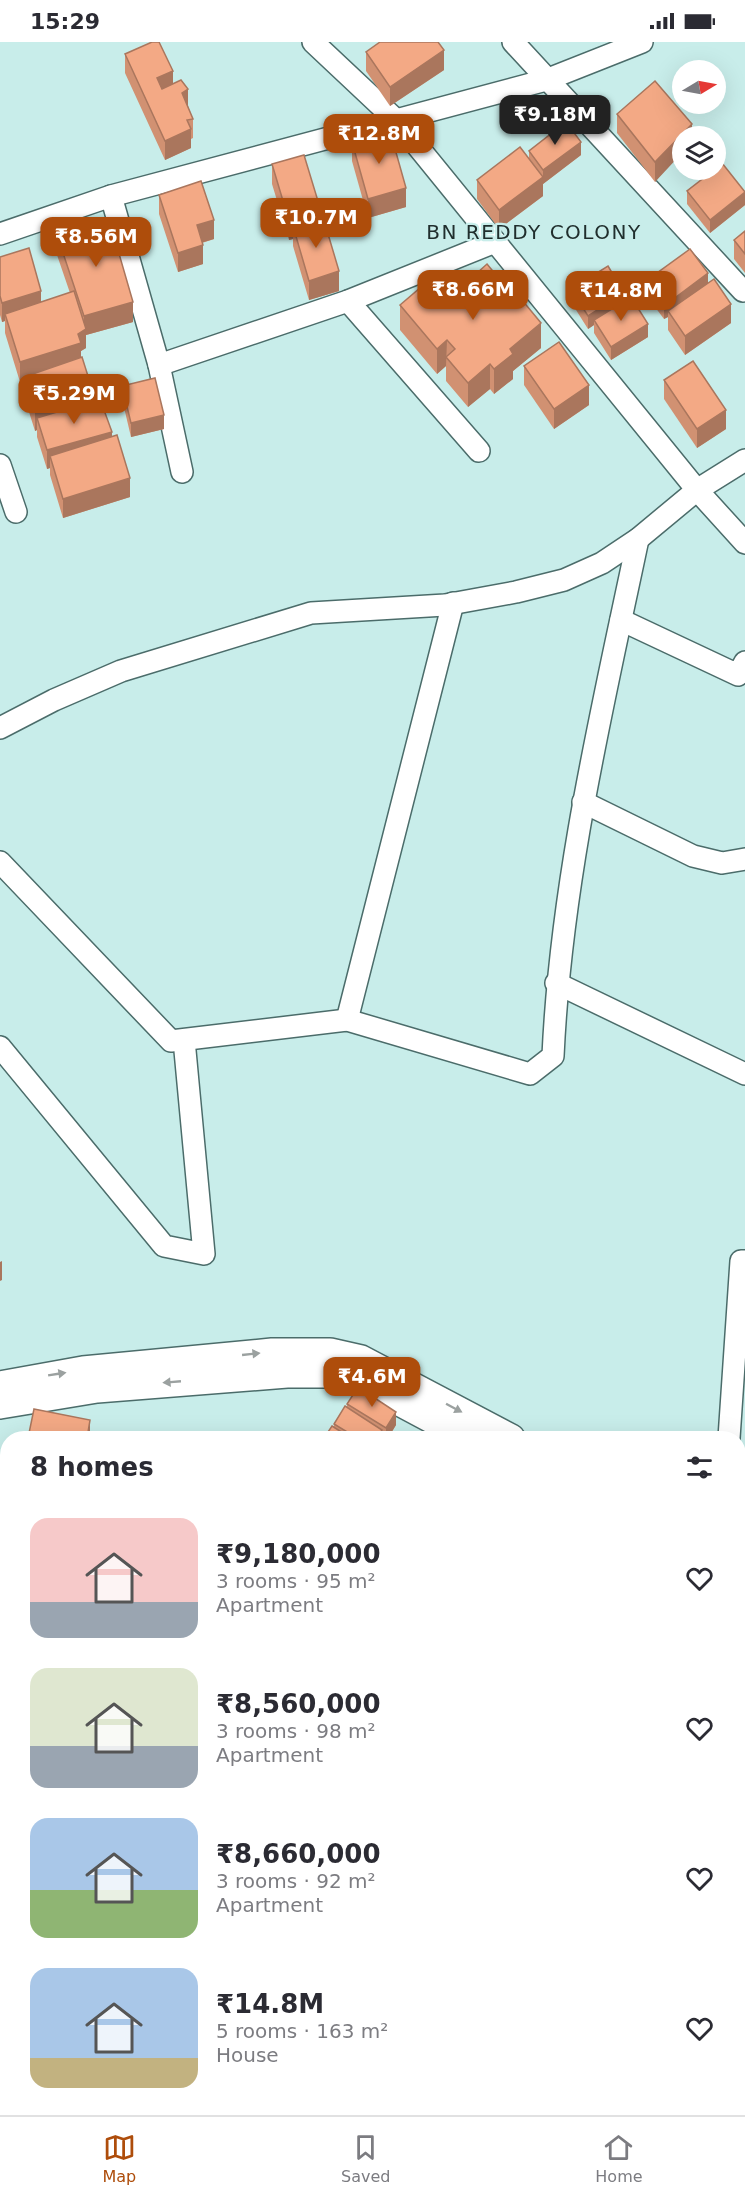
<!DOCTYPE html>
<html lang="en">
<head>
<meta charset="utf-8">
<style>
  :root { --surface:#fff; --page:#f2f2f3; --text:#2b2b33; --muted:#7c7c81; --line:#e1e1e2; --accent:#ae4d0b }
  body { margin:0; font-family:"DejaVu Sans",sans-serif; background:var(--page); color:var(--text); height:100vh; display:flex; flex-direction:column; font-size:22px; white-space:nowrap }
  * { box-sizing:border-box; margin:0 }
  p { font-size:20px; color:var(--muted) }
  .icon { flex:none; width:33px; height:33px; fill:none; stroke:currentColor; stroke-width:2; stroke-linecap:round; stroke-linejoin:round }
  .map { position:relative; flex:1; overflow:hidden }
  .sheet { position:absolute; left:0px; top:1389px; width:746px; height:684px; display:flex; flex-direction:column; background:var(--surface); border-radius:24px 24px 0 0; box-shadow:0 6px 24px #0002 }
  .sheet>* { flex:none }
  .needle { width:39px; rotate:80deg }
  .controls { position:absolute; left:672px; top:18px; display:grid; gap:12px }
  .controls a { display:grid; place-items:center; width:54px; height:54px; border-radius:50%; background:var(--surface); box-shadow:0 6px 24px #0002; font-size:30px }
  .price { position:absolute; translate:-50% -51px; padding:0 14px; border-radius:12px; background:var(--accent); color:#fff; font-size:20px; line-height:39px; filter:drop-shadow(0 2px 3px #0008) }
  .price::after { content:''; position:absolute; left:50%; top:36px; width:18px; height:14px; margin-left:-9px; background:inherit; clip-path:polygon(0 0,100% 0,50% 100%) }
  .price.selected { background:#222; color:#fff }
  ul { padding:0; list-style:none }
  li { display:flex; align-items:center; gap:18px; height:150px; padding:0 30px }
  li span { display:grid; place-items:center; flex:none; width:168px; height:120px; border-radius:18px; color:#555 }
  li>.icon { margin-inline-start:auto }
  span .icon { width:72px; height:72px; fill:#fffc; stroke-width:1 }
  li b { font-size:26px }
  h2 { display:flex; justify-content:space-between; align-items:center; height:72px; padding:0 30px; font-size:26px }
  .status { display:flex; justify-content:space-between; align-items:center; height:42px; padding:0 30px; background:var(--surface); direction:ltr }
  .status svg { height:16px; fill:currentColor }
  .dock { display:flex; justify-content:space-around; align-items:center; height:84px; border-top:2px solid var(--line); background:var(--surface); font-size:16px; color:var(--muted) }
  .dock a { display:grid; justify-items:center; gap:3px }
  .dock .selected { color:var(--accent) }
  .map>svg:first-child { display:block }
</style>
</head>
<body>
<div class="status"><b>15:29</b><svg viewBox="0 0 49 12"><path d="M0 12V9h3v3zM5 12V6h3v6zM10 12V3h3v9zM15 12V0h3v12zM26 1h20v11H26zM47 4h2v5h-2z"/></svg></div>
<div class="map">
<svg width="745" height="2073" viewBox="0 0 745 2073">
  <rect width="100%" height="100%" fill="#c8edea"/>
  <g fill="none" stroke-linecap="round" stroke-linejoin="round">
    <defs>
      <g id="minor">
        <path d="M313,0L397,79L697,448L745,501"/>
        <path d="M513,0L743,249"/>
        <path d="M111,154L159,323L182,430"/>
        <path d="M0,192L111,154L546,38L642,0"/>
        <path d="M348,259L479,409"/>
        <path d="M159,323L348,259L495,200"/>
        <path d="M0,423L16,470"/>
        <path d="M621,578L738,633L745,620"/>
        <path d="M0,686L54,658L121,629L311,571L445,563L516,550L564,538L602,521L638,497L697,448L745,418"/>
        <path d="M583,760L693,814L722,821L745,817"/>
        <path d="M0,820L171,999L347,978L530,1032L553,1014C561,839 602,668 638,497"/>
        <path d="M556,941L745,1032"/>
        <path d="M347,978L453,561"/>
        <path d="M0,1005L164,1204L204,1212L184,998"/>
        <path d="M729,1396L741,1219H745"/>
        <path d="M0,1527L8,1528"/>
        <path d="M738,1823L745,1828"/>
        <path d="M0,1930L8,1928"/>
        <path d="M57,2066L59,2073"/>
        <path d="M234,2066L236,2073"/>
        <path d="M436,2066V2073"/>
      </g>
      <g id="tertiary">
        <path d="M0,1343L83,1328L272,1310H330L361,1317L511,1396"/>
        <path d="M0,1363L97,1347L287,1332H328L362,1340L467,1396"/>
        <path d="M738,1521L745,1525"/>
        <path d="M738,1546L745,1550"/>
      </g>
    </defs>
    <!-- minor casing -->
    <use href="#minor" stroke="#4b6c6a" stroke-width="24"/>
    <!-- tertiary casing -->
    <use href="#tertiary" stroke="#4b6c6a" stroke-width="30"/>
    <!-- minor -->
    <use href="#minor" stroke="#fff" stroke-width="21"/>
    <!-- tertiary -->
    <use href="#tertiary" stroke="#fff" stroke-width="27"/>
  </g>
  <!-- wall -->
  <g fill="#d19172">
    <path d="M366,10L444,28L390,64L366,29Z"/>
    <path d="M125,12L173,42L188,64L193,77V96L191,97V106L165,118L125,31Z"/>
    <path d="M617,72L692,94L655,140L617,91Z"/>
    <path d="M352,100L406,165L368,176L352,119Z"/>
    <path d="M529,109L581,113L543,142V141V154L499,187L477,157V138L529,116Z"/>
    <path d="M272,122L321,176L339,249L309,258L293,204V197L289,198L272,142Z"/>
    <path d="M687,149L745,163L710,191L687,162Z"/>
    <path d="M159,153L214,197L202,201L203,222L178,230L159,172Z"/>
    <path d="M745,189V231L734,217V198Z"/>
    <path d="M57,193L133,280L86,293V306L81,309V315L93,359L112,394L130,455L63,476L50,433V426L47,427L37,395V388L35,389L24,354V339L20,340L5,291V279L2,280L0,273V215L41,260L70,251L57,213Z"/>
    <path d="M646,239L708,241L731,281L685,313L668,288V275L664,277L646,253Z"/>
    <path d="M467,240L541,306L513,329V337L494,352L490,347L468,365L446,339V324L437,332L400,288V263L434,253Z"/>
    <path d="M571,247L624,259L648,295L611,318L594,291V283L588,287L571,260Z"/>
    <path d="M524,324L589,363L554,387L524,343Z"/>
    <path d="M664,338L726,387L697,406L664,357Z"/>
    <path d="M122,344L164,387L131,395L122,357Z"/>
    <path d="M347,1362L396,1383L388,1396H324L334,1386V1382L347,1366Z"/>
    <path d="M745,1611V1638L740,1636V1623Z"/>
    <path d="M745,1659V1752L738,1749V1677Z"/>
    <path d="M8,1804V1874L0,1846V1807Z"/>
    <path d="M8,1945V2066H45L47,2073H0L2,2052V2040L0,2029V1947Z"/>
    <path d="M86,2066H140L142,2073H88Z"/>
    <path d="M153,2066H209L210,2073H160V2071L154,2072Z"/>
    <path d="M258,2066H317L318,2073H269V2066L258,2068Z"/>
  </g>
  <!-- shaded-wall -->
  <g fill="#aa765d">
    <path d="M444,8V28L390,64V45Z"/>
    <path d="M173,29V48L157,55V36Z"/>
    <path d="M188,47V66L182,51Z"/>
    <path d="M692,82V94H682V111L655,140V120Z"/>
    <path d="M191,87V106L165,118V99Z"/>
    <path d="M581,100V113L543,142V128Z"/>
    <path d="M543,135V154L499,187V168Z"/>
    <path d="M406,146V165L368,176V157Z"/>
    <path d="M745,150V163L710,191V178Z"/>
    <path d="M321,169V188L293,184V197L289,198V179Z"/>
    <path d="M214,178V197L197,202V183Z"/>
    <path d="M203,203V222L178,230V211Z"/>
    <path d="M339,229V249L309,258V239Z"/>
    <path d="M708,231V244L668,269V275L664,277V264Z"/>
    <path d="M41,249V268L5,272V279L2,280V261Z"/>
    <path d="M624,251V264L594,278V283L588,287V274Z"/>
    <path d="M133,260V280L86,293V306L81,309V320L24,335V339L20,340V320L78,292L84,288V274Z"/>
    <path d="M731,262V281L685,313V294Z"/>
    <path d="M541,281V306L513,329V337L494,352V327L510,307Z"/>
    <path d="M648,282V295L611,318V305Z"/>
    <path d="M447,298L446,324L437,332V307Z"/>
    <path d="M490,322V347L468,365V341Z"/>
    <path d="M589,343V363L554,387V367Z"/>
    <path d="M93,350V369L37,376V388L35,389V369Z"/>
    <path d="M726,368V387L697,406V387Z"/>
    <path d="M164,373V387L131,395V381Z"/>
    <path d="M112,390V409L50,414V426L47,427V408Z"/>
    <path d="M130,436V455L63,476V457Z"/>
    <path d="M2,1219V1238L0,1239V1220Z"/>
    <path d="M396,1370V1383L388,1396H386V1386Z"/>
    <path d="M90,1378V1396H87Z"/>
    <path d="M382,1388V1396H377Z"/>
    <path d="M8,2019V2039L2,2035V2040V2021Z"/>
  </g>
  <!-- building -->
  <g fill="#f3a985" stroke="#aa765d" stroke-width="1.5">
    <path d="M152,0H159L173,29L157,36L162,47L181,38L188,47L182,51L193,77L187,78L191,87L165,99L125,12Z"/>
    <path d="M380,0H438L444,8L390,45L366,10Z"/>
    <path d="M655,39L692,82L655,120L617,72Z"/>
    <path d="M566,80L581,100L543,128L529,109Z"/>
    <path d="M390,89L406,146L368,157L352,100Z"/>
    <path d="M520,105L543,135L499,168L477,138Z"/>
    <path d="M304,113L321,169L289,179L272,122Z"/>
    <path d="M722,121L745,150L710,178L687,149L714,128H716V126Z"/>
    <path d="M201,139L214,178L197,183L203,203L178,211L159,153Z"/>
    <path d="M323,175L339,229L309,239L293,184Z"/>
    <path d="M109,177L133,260L84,274L57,193Z"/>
    <path d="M745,189V212L734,198Z"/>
    <path d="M29,206L41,249L2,261L0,254V215Z"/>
    <path d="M690,207L708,231L664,264L646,239Z"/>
    <path d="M487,222L510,250L513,247L541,281L510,307L513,312L494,327L490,322L468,341L446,315L455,307L447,298L437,307L400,263L420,246L434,253L459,231L467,240Z"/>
    <path d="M608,224L624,251L588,274L571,247Z"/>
    <path d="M714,237L731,262L685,294L668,269Z"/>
    <path d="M74,249L86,287L78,292L81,301L20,320L5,272Z"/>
    <path d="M631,255L648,282L611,305L594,278Z"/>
    <path d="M559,300L589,343L554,367L524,324Z"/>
    <path d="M82,315L93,350L35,369L24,335Z"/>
    <path d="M693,319L726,368L697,387L664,338Z"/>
    <path d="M155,336L164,373L131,381L122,344Z"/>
    <path d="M100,357L112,390L47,408L37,376Z"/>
    <path d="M117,393L130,436L63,457L50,414Z"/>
    <path d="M358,1345L396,1370L386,1386L347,1362Z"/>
    <path d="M345,1364L382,1388L377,1396H357L334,1382Z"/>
    <path d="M34,1367L90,1378L87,1396H28Z"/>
    <path d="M332,1384L351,1396H324Z"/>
    <path d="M745,1611V1625L740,1623Z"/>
    <path d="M745,1659V1732L738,1730V1677Z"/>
    <path d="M8,1804V1854L0,1827V1807Z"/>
    <path d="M8,1945V2019L2,2021L0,2010V1947Z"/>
    <path d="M8,2034V2057L2,2035Z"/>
    <path d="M0,2041L7,2073H0Z"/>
    <path d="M9,2066H45L47,2073H11Z"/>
    <path d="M141,2066L142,2073H105Z"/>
    <path d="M161,2066H209L210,2073H163Z"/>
    <path d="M269,2066H317L318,2073H271Z"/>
    <path d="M466,2066H539V2073L466,2072Z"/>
  </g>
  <!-- one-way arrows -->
  <defs><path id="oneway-solid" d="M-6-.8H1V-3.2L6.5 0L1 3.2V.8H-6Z" transform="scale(1.5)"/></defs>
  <g fill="#9ba1a0">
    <use href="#oneway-solid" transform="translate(251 1312) rotate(-6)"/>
    <use href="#oneway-solid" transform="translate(57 1332) rotate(-9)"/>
    <use href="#oneway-solid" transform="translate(172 1340) rotate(175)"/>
    <use href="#oneway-solid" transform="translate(454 1366) rotate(28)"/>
  </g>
  <g text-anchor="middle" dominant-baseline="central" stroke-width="4.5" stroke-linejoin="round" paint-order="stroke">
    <!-- neighbourhood labels -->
    <g font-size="20" letter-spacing="1.5" fill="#202e2d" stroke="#c8edea">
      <text x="534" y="190">BN REDDY COLONY</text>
    </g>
  </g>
</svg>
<div class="controls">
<a><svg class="needle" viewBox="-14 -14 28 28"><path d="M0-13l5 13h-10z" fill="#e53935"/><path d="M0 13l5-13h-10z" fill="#7c7c81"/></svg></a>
<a><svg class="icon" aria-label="layers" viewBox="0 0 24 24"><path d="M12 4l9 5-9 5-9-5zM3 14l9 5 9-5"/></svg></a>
</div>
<b class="price selected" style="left:555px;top:104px">₹9.18M</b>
<b class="price" style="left:379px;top:123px">₹12.8M</b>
<b class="price" style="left:316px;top:207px">₹10.7M</b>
<b class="price" style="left:96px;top:226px">₹8.56M</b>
<b class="price" style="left:473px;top:279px">₹8.66M</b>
<b class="price" style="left:621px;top:280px">₹14.8M</b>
<b class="price" style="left:74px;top:383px">₹5.29M</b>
<b class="price" style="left:372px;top:1366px">₹4.6M</b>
<section class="sheet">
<h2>8 homes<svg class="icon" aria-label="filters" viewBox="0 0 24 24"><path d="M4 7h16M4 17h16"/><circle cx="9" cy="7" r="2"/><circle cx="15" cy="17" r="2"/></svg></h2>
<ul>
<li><span style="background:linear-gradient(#f6c9c9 70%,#9aa5b1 0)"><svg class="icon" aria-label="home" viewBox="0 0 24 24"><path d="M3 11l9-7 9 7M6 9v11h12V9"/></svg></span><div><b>₹9,180,000</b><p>3 rooms · 95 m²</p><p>Apartment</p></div><svg class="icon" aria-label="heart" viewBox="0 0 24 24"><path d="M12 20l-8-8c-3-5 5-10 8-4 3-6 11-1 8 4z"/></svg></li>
<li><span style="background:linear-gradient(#dfe7d0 65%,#9aa5b1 0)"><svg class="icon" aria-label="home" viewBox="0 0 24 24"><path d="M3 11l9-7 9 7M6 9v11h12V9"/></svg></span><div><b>₹8,560,000</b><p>3 rooms · 98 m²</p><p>Apartment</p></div><svg class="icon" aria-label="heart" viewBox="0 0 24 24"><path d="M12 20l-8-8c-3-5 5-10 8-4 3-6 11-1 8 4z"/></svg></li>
<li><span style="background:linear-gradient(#a9c7e8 60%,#8fb573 0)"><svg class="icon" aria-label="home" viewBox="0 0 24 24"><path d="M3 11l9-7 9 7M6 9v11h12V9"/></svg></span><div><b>₹8,660,000</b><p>3 rooms · 92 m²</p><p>Apartment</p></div><svg class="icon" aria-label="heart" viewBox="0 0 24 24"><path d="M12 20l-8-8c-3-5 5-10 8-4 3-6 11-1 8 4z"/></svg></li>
<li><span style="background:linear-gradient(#a9c7e8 75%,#c2b280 0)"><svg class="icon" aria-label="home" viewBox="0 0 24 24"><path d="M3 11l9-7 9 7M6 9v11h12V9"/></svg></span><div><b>₹14.8M</b><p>5 rooms · 163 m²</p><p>House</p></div><svg class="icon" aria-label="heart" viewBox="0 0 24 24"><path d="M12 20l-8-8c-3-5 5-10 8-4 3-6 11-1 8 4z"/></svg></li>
</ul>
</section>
</div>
<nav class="dock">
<a class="selected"><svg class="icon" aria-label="map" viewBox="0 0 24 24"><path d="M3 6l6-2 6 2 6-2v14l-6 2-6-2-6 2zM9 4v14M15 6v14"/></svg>Map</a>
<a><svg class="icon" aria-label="saved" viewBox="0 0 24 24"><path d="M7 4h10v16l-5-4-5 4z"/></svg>Saved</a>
<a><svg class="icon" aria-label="home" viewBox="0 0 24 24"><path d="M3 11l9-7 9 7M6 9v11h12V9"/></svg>Home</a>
</nav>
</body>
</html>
